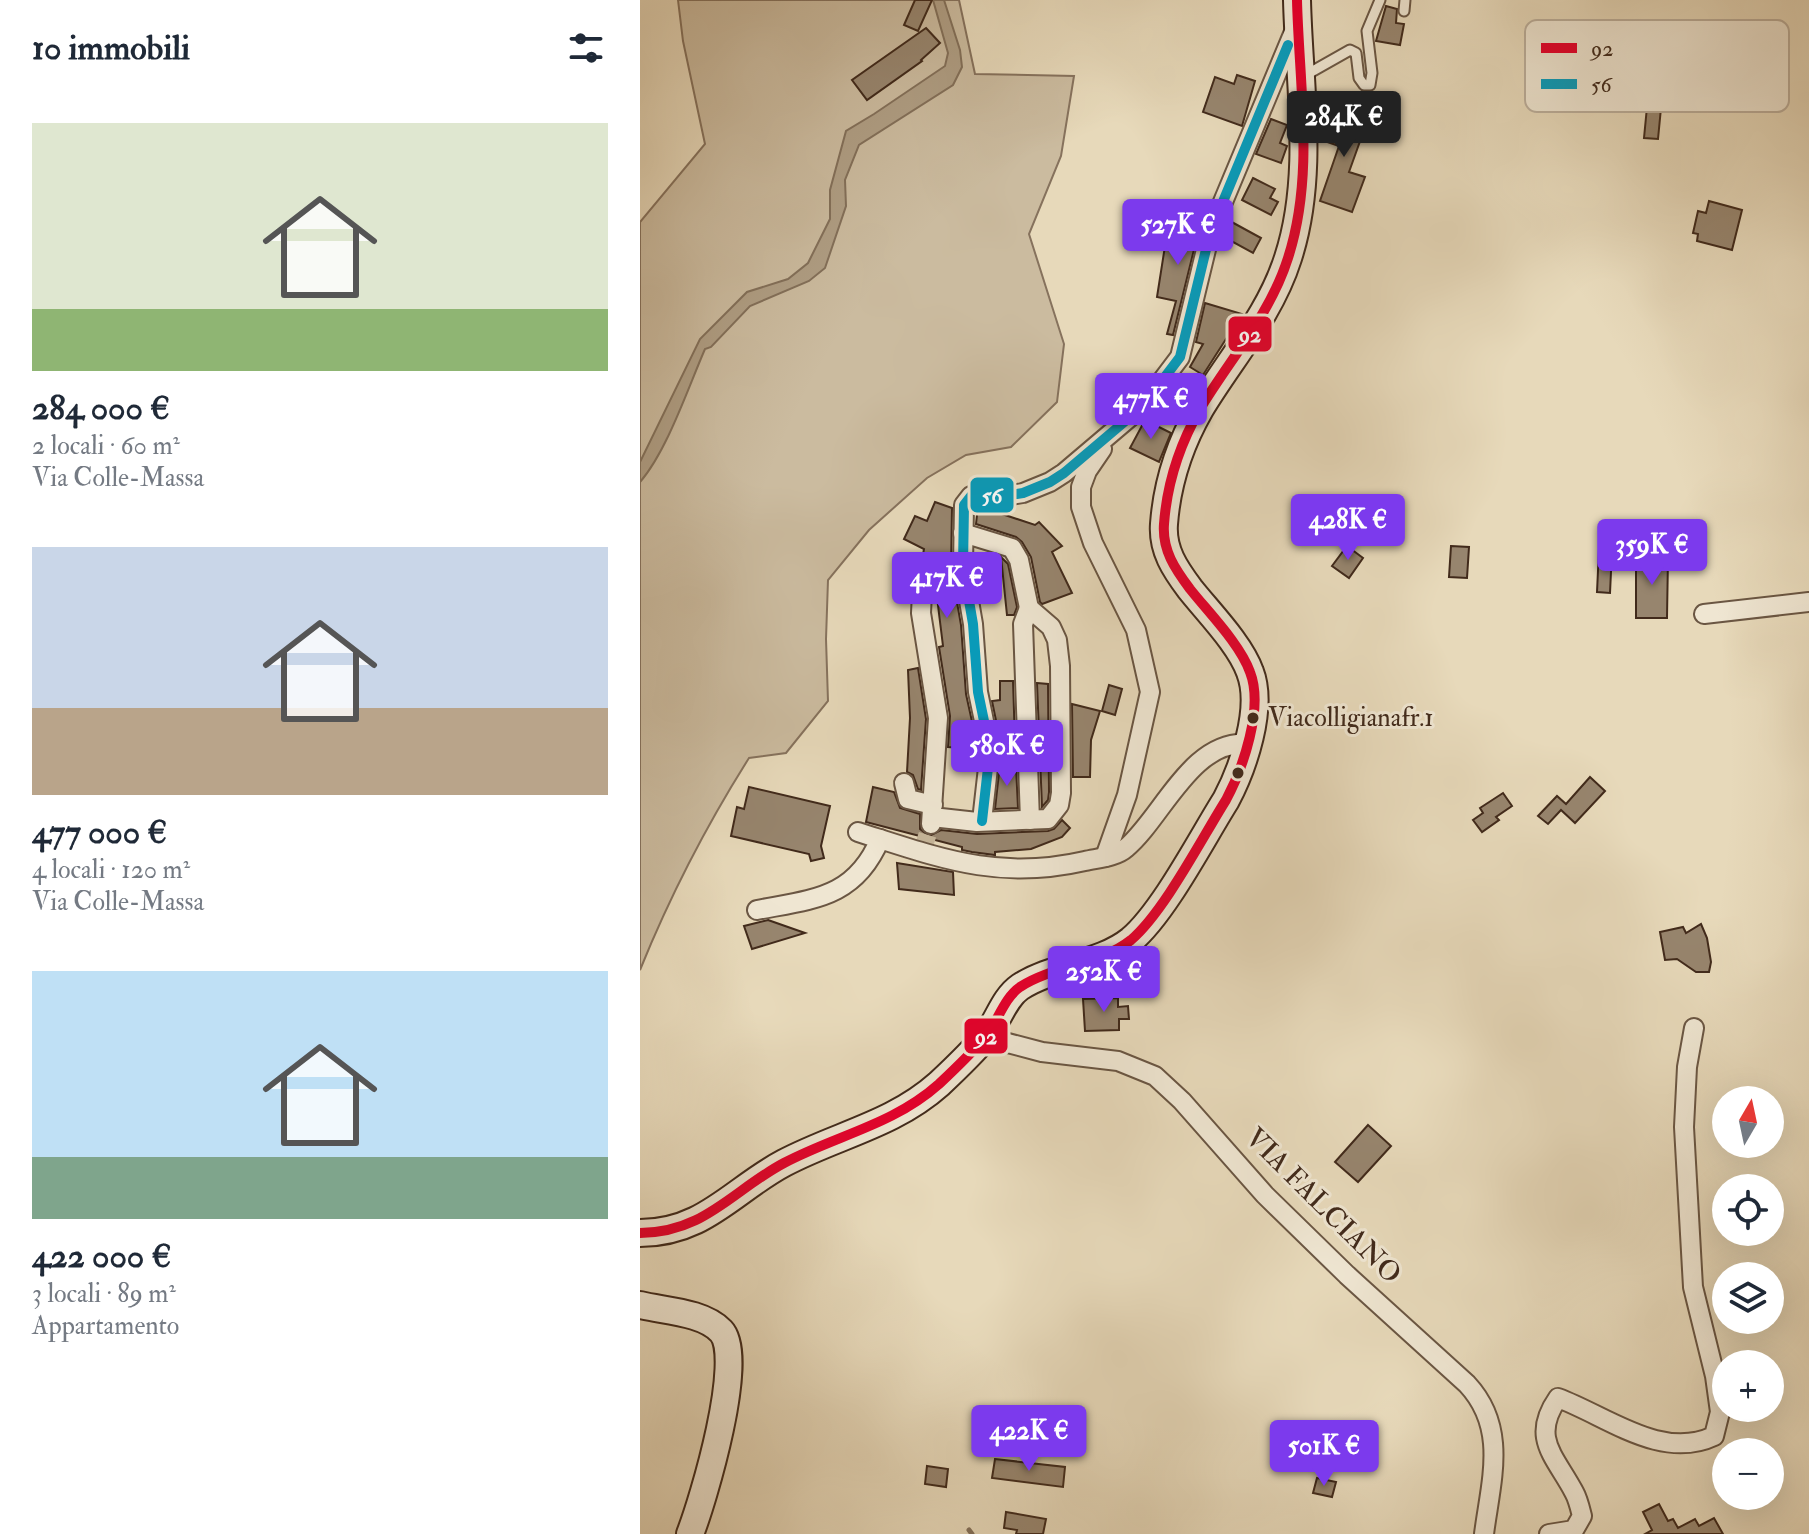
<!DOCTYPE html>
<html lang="it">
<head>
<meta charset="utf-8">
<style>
  :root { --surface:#fff; --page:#f6f6f7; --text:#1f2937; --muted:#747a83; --accent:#7c3aed }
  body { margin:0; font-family:"IM FELL Double Pica",serif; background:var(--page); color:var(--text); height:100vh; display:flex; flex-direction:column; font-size:30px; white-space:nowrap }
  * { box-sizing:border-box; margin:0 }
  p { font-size:26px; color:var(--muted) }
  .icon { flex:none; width:44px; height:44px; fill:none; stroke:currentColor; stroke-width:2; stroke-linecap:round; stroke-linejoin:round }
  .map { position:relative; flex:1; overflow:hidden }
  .side { display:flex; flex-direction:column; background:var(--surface); width:640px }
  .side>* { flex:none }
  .needle { width:52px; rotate:9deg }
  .tools { position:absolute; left:1072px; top:1086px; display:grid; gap:16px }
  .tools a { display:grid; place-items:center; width:72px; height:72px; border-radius:50%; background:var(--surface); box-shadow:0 8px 32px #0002; font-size:40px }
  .price { position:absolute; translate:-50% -68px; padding:0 18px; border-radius:8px; background:var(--accent); color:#fff; font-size:26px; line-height:52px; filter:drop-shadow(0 2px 4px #0008) }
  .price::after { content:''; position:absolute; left:50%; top:48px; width:24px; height:18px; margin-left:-12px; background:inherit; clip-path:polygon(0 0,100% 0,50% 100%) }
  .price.selected { background:#222; color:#fff }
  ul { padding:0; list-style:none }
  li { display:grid; align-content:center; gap:16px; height:424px; padding:0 32px }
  li span { display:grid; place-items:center; height:248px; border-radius:0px; color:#555 }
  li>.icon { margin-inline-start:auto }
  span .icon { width:144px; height:144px; fill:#fffc; stroke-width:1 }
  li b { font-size:34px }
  h2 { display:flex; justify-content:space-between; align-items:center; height:96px; padding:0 32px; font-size:34px }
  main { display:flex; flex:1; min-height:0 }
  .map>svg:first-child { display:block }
</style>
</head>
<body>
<main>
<section class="side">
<h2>10 immobili<svg class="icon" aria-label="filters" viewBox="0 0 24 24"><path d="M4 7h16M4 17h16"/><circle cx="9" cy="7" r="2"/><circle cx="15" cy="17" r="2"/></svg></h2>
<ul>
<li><span style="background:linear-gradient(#dfe7d0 75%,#8fb573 0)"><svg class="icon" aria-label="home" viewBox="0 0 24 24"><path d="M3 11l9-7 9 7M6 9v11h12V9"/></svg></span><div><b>284 000 €</b><p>2 locali · 60 m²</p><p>Via Colle-Massa</p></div></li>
<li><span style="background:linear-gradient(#c9d6e8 65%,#b9a48a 0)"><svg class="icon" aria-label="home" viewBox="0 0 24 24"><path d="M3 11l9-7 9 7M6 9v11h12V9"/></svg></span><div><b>477 000 €</b><p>4 locali · 120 m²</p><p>Via Colle-Massa</p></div></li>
<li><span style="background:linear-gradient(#bfe0f5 75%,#7fa58c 0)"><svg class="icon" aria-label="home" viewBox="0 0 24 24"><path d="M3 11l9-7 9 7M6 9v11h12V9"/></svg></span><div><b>422 000 €</b><p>3 locali · 89 m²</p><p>Appartamento</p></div></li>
</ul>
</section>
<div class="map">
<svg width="1169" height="1534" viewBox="0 0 1169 1534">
  <rect width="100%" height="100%" fill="#e7d9ba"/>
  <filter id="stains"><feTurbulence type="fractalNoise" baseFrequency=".0025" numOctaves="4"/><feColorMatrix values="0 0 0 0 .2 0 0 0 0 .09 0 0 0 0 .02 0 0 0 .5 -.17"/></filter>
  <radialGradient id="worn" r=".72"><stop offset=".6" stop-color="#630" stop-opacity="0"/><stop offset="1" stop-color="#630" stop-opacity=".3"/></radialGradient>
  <!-- green -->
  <path fill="#cbbb9f" stroke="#86725d" stroke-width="2" d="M38,0H319L335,74L434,76L421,156L389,234L424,344L417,402L371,447L326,455L287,478L229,530L188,580L186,639L188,701L146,753L109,758C66,826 30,896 0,970V222L65,144L43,41Z"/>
  <!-- water -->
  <path fill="#af9e84" stroke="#83705a" stroke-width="2" d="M293,0H304L320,50L322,67L313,85L219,145L205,180L206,206L185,268L169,281L110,306L71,347L65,349C48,388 27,451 0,482V462L60,339L107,292L148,279L168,263L190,219V190L206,131L234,114L305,66L308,53Z"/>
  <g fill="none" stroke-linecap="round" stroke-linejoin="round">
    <!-- stream -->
    <path stroke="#83705a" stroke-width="5" d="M329,1530L332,1534"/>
  </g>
  <!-- building -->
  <g fill="#97856e" stroke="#412a1b" stroke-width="2">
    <path d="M275,0H292L278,31L264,25Z"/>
    <path d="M746,6L757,9L756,23L764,24L760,45L736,41Z"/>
    <path d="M286,28L300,43L281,60L282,61L227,100L212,80Z"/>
    <path d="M597,75L615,81L602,126L563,112L575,77L594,84Z"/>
    <path d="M697,105L729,116L709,172L725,177L712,212L680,201L699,146L684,141Z"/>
    <path d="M1007,107L1021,108L1018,139L1004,138Z"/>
    <path d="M631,119L647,125L640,143L647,146L641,163L616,154Z"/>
    <path d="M613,178L635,189L630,198L638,202L631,215L602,200Z"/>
    <path d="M1069,201L1102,210L1092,250L1057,241L1058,234L1053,233L1058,211L1066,213Z"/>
    <path d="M545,217L560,225L533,335L527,334L536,301L517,297L525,246L529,247Z"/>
    <path d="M588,220L621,238L613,253L582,236Z"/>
    <path d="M565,303L602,314L563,375L550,367L563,344L556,342Z"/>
    <path d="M505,420L531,433L519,462L490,448Z"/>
    <path d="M295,502L312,508L311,568L321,625L326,694L338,749L308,747L310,716L299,647L303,646L295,581L302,568L295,558L282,560L284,549L264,539L275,516L287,521Z"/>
    <path d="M338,506L395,525L399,522L422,546L412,552L432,593L402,604L400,602L391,557L382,542L376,537L336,524Z"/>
    <path d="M707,546L723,558L709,578L692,566Z"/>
    <path d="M811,546L829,547L827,578L809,577Z"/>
    <path d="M959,549L972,550L970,593L957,592Z"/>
    <path d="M361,557L368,564L377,607L374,615H367Z"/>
    <path d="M996,557H1028L1027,618H996Z"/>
    <path d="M278,668L286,719L281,790L278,789L273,775L267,772L270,718L268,670Z"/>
    <path d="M360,681H373L375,742L360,740L352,701L360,700Z"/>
    <path d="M397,683L408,684L409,792L408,800L402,807Z"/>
    <path d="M469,685L482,689L475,715L462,711Z"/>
    <path d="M432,704L460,711L451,740L450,777H433Z"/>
    <path d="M360,764L376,767L378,808L355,809Z"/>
    <path d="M950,777L965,791L935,823L921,810L908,824L898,816L917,796L926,804Z"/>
    <path d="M109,787L190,806L181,846L184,858L171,861L169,854L91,836L97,807L104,809Z"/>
    <path d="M233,787L254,792L260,808L280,814V829L289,836L301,830L337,834L408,831L414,829L422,820L430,828L422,837L391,849L355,852V855L332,852L322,850V847L226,822Z"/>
    <path d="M863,793L872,806L856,817L859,820L842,832L833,820L843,813L840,808Z"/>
    <path d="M257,863L313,872L314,895L259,889Z"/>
    <path d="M128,920L165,933L112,949L104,926Z"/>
    <path d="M1061,924L1067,938L1071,962L1069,972H1056L1037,959L1025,960L1020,932L1043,927L1046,933Z"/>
    <path d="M478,998V1007L488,1006L489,1019H479V1030L445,1031L443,999Z"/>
    <path d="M728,1125L751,1146L718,1182L695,1162Z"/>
    <path d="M355,1459L425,1467L423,1487L352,1478Z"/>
    <path d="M287,1466L308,1469L306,1487L285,1484Z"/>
    <path d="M677,1478L696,1482L692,1497L673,1493Z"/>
    <path d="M1019,1504L1028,1521L1033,1519L1038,1528L1055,1519L1059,1526L1074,1518L1083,1534H1005L1012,1530L1003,1512Z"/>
    <path d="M366,1512L406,1519L403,1534H376L377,1530L364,1528Z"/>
  </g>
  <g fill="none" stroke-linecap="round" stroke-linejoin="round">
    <!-- street-tunnel -->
    <g stroke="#c6b69a" stroke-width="18" stroke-dasharray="18 9" stroke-linecap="butt">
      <path d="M290,569L314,562"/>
      <path d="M282,852L291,824"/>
    </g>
    <defs>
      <g id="lane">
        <path d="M764,11L765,0"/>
        <path d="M664,76L710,50L716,53L719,78L724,85H730L732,73L727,31L740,0"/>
      </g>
      <g id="street">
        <path d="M462,449L447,471L441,487V507L453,543L496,630L510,692L487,795L465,857"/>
        <path d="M323,533L372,548L379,560L389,608"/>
        <path d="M290,569L283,573L281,613L298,718L291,824"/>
        <path d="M389,608L383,624L390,820"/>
        <path d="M1064,614L1169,602"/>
        <path d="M350,750L389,757"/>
        <path d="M264,783L268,799L293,805"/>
        <path d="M292,817L337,822L408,819L419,805L421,793L420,666L417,640L411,627L389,608"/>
        <path d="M342,821L350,750L338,692L333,624L323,566L324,505L331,496L337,494L364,496L383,493L410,482L424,473L503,406L540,357L570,233L656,27"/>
        <path d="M218,832C300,858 358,881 445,861C458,858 476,857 486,848C522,818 551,740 607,744"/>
        <path d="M117,910C174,899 215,898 240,839"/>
        <path d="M345,1037L402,1052L478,1061L515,1076L542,1101L625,1195L707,1275L827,1384C868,1428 851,1480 844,1534"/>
        <path d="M909,1534L934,1530L942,1516C940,1508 938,1499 934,1492C915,1456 890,1438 918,1398C967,1416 1021,1461 1074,1436L1080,1412L1075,1376L1053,1287L1044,1127L1047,1067L1054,1028"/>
      </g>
      <g id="secondary">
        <path d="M0,1233C64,1233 93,1190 144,1163C197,1135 253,1125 299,1084C315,1069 332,1053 346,1036C358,1021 364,998 380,987C414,965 460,965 491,940C524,912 562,838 586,800C603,768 624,708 610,672C600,644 569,613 550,589C535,569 522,550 524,524C527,484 540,444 560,409C590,359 630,315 648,258C675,175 659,85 657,0"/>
        <path d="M0,1305C25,1311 63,1312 81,1331C106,1357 63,1501 50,1534"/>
      </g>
    </defs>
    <!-- lane casing -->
    <use href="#lane" stroke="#6a5643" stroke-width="13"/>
    <!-- street casing -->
    <use href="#street" stroke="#6a5643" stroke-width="22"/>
    <!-- secondary casing -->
    <use href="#secondary" stroke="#412a1b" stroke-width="30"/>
    <!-- lane -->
    <use href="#lane" stroke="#efe6d2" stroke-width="9"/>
    <!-- street -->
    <use href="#street" stroke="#efe6d2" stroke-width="18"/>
    <!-- secondary -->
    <use href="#secondary" stroke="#efe6d2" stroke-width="26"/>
    <defs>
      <path id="bus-1" d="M0,1233C64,1233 93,1190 144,1163C197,1135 253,1125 299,1084C315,1069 332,1053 346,1036C358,1021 364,998 380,987C414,965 460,965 491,940C524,912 562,838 586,800C603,768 624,708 610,672C600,644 569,613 550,589C535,569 522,550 524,524C527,484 540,444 560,409C590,359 630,315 648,258C675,175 659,85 657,0"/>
      <path id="bus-2" d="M342,821L350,750L338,692L333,624L323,566L324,505L331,496L337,494L364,496L383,493L410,482L424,473L503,406L540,357L570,233L648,45"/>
    </defs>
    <!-- bus-1 casing -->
    <use href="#bus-1" stroke="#efe6d2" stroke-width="16"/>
    <!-- bus-2 casing -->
    <use href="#bus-2" stroke="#efe6d2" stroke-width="16"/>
    <!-- bus-1 -->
    <use href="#bus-1" stroke="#e4002b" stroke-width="10"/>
    <!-- bus-2 -->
    <use href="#bus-2" stroke="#069cbc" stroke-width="10"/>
  </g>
  <!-- markers -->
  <g fill="#412a1b" stroke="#efe6d2" stroke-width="3">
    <circle cx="613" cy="718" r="7"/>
    <circle cx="598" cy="773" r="7"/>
  </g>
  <g text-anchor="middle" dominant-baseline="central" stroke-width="6" stroke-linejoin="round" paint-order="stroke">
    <!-- bus labels -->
    <g font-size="26" fill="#412a1b" stroke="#efe6d2" text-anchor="start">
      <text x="628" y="718">Viacolligianafr.1</text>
    </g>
    <!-- street labels -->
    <g font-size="28" fill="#412a1b" stroke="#efe6d2">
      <text transform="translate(683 1206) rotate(45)">VIA FALCIANO</text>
    </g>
  </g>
  <!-- legend -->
  <rect x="885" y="20" width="264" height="92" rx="12" fill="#efe6d2" stroke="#bbae9b" stroke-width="2"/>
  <rect x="901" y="43" width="36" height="10" fill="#e4002b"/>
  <rect x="901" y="79" width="36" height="10" fill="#069cbc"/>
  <g font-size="22" fill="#412a1b">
    <text x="951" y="56">92</text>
    <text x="951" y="92">56</text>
  </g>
  <g stroke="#efe6d2" stroke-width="3">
    <rect x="587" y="315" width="46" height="38" rx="8" fill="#e4002b"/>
    <rect x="329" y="476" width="46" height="38" rx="8" fill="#069cbc"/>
    <rect x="323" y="1017" width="46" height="38" rx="8" fill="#e4002b"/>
  </g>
  <g font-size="22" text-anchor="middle" font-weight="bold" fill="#fff">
    <text x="610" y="342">92</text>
    <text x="352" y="503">56</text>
    <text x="346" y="1044">92</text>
  </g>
  <rect width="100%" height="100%" filter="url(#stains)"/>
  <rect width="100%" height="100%" fill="url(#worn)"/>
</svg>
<div class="tools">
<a><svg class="needle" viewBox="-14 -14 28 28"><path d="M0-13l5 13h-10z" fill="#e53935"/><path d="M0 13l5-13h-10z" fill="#747a83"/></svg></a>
<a><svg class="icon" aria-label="locate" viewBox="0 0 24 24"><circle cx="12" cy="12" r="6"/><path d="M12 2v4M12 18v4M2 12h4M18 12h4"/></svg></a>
<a><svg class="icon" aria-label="layers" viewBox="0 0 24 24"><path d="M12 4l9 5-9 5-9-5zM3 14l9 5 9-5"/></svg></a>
<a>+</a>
<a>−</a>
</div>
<b class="price selected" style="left:704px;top:159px">284K €</b>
<b class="price" style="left:538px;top:267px">527K €</b>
<b class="price" style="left:511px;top:441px">477K €</b>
<b class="price" style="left:708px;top:562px">428K €</b>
<b class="price" style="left:1012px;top:587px">359K €</b>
<b class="price" style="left:307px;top:620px">417K €</b>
<b class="price" style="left:367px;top:788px">580K €</b>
<b class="price" style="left:464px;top:1014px">252K €</b>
<b class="price" style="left:389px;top:1473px">422K €</b>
<b class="price" style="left:684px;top:1488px">501K €</b>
</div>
</main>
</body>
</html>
